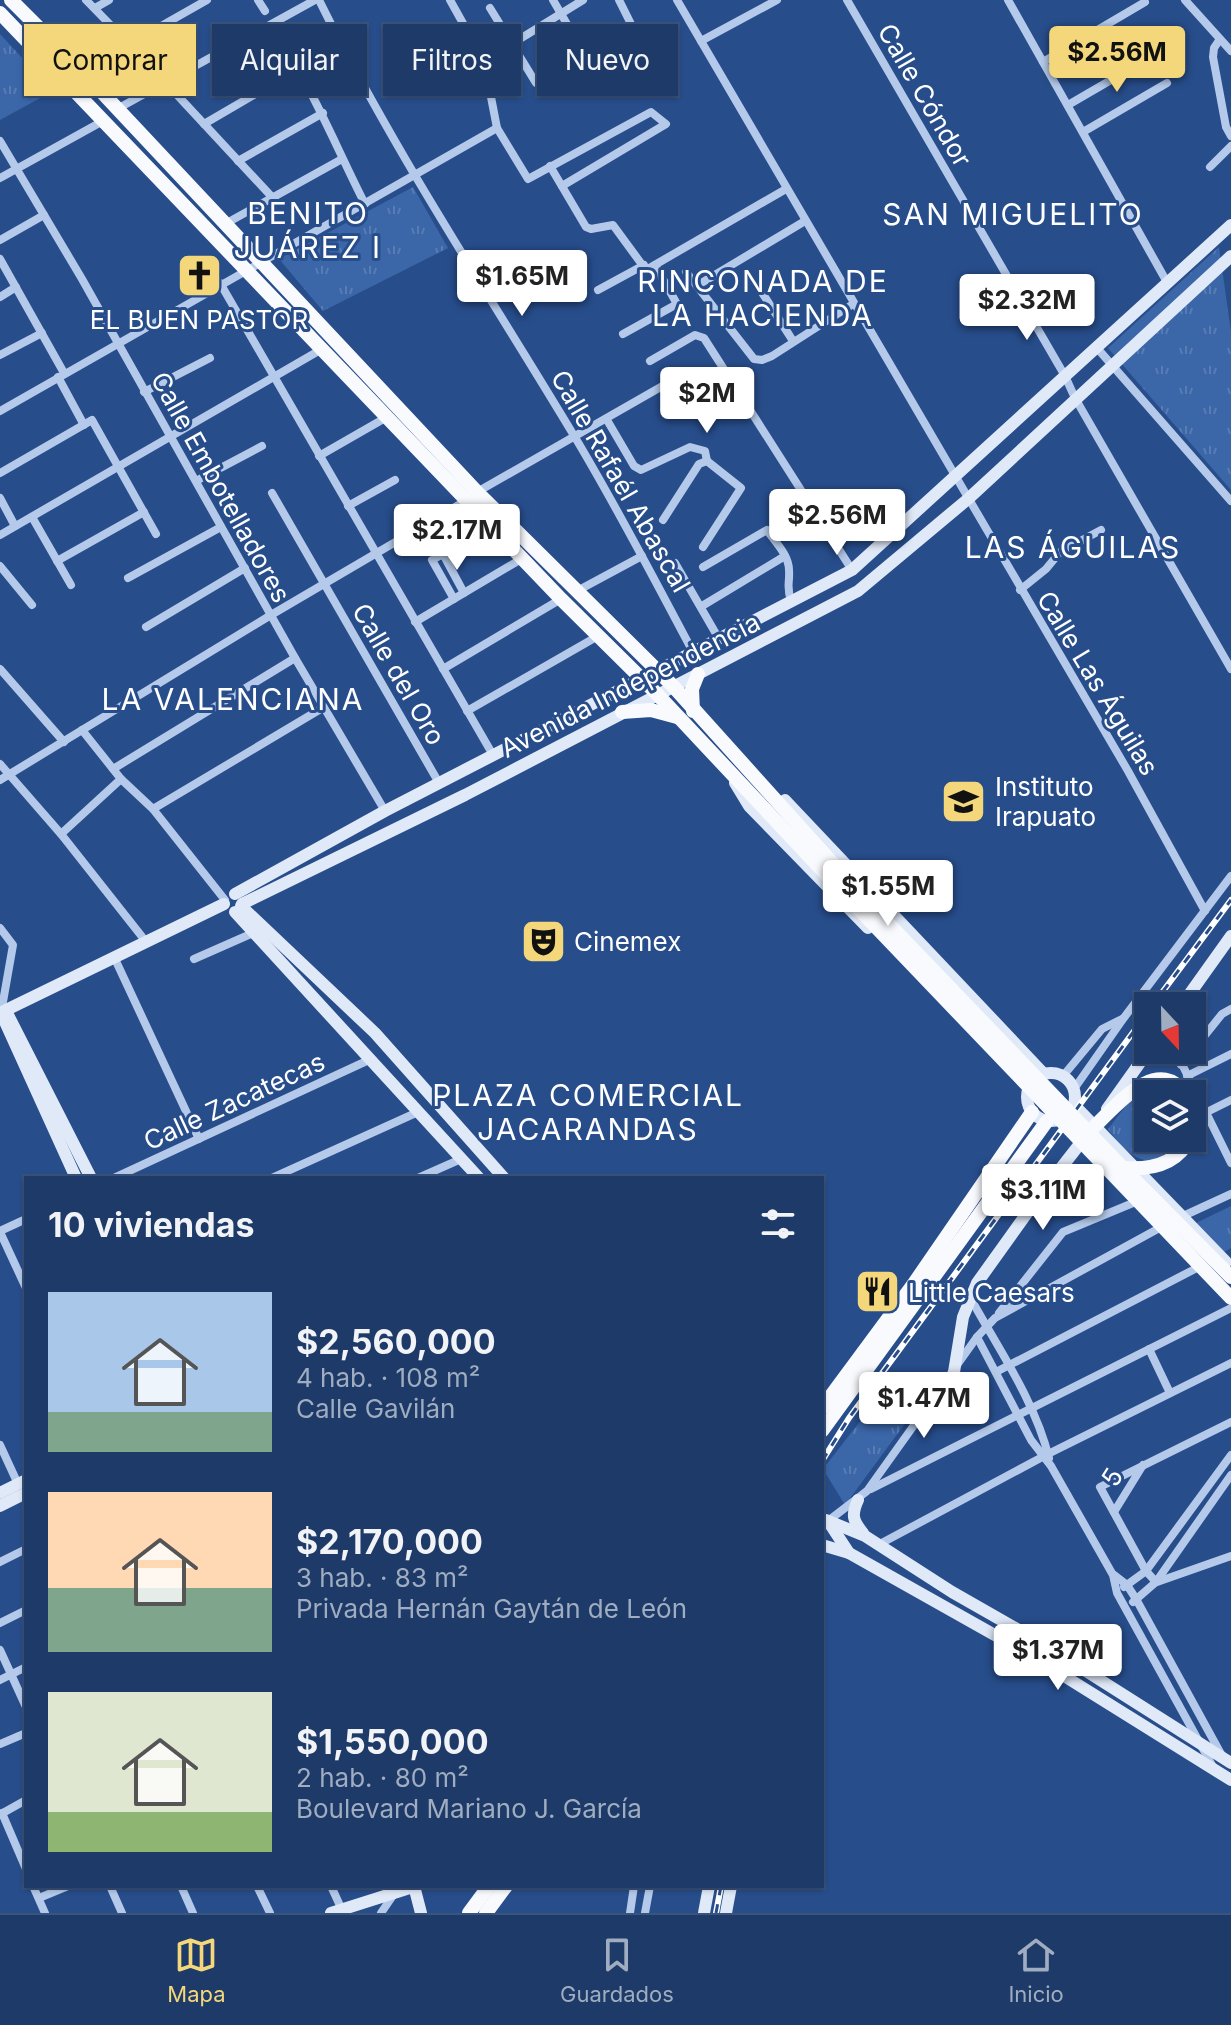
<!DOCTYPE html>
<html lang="es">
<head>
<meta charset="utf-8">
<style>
  :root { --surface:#1d3a68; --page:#2a4571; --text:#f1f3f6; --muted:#a0adc0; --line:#3b547c; --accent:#f3d77a }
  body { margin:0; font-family:Inter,sans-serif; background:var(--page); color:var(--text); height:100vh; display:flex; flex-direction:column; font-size:30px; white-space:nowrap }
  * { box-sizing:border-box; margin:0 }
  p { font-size:26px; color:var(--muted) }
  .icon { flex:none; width:44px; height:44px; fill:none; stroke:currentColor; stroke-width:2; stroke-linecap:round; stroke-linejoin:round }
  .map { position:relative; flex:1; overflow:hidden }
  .details { position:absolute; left:24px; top:1176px; width:800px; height:712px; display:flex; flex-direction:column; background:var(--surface); border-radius:0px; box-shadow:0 2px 6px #0004,0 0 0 2px var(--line) }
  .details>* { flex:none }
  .hud { position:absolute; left:24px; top:24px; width:800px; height:72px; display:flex; gap:16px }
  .needle { width:52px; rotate:158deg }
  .controls { position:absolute; left:1134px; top:992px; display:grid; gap:16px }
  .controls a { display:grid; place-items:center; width:72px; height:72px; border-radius:0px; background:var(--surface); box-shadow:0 2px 6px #0004,0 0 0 2px var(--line); font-size:40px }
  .price { position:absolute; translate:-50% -68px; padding:0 18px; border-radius:8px; background:#fff; color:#222; font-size:26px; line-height:52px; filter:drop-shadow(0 2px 4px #0008) }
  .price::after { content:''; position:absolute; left:50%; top:48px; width:24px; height:18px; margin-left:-12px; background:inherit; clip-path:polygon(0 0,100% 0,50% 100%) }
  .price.current { background:var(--accent); color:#111 }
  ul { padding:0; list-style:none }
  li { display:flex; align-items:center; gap:24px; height:200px; padding:0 24px }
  li span { display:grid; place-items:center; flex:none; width:224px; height:160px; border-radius:0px; color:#555 }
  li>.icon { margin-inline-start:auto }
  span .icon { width:96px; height:96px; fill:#fffc; stroke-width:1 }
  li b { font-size:34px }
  h2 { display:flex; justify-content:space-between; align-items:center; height:96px; padding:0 24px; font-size:34px }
  .pill { padding:0 28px; border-radius:0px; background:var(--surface); box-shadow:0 2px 6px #0004,0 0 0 2px var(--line); font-size:28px; line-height:72px }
  .pill.current { background:var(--accent); color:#111 }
  .menu { display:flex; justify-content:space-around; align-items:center; height:112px; border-top:2px solid var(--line); background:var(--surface); font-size:22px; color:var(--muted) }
  .menu a { display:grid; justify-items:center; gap:4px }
  .menu .current { color:var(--accent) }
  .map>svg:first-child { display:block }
</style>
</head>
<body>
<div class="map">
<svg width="1231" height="1913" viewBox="0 0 1231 1913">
  <defs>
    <pattern id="park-tufts" width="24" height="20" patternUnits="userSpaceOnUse" patternTransform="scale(2)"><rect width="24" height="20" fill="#3b66a8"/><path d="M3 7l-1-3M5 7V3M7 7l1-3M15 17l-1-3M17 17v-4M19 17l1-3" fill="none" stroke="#587db5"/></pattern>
  </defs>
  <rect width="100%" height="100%" fill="#274d8b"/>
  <!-- park -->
  <g fill="url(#park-tufts)">
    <path d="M0,34L53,91L0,120Z"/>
    <path d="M413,187L448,248L323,311L279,259Z"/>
    <path d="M1219,247L1231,332V490L1108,348Z"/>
    <path d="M1165,1086L1175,1094H1148V1138H1183C1156,1176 1131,1161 1108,1129L1138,1090Z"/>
    <path d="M1231,1206V1248L1224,1252L1196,1223Z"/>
    <path d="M893,1379L921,1402L845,1505L823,1469Z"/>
  </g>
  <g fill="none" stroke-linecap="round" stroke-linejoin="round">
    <!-- street -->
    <g stroke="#b5caea" stroke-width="8">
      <path d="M86,0L128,43"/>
      <path d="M258,0L265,11"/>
      <path d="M319,0C393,150 487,291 573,434C616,505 654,579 693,652"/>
      <path d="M450,0L484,61L497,128L528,179L651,112L666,124L562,186"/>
      <path d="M553,0L585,55"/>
      <path d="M619,0L631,24"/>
      <path d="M677,0L1128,771L1205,911"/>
      <path d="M847,0L1065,376L1075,398L1231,669"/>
      <path d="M1008,0L1168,284"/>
      <path d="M1185,0L1231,51"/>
      <path d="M95,8L109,0"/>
      <path d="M490,8L536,83"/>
      <path d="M1220,39L1214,48L1213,57L1226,127L1231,136"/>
      <path d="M701,41L777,0"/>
      <path d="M484,61L583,0"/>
      <path d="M1043,62L1145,2"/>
      <path d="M298,69C323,113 342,159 365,204"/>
      <path d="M82,71L207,0"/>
      <path d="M166,83L272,197"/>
      <path d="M1068,105L1154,55"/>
      <path d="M117,109L315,0"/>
      <path d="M204,124L341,44"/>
      <path d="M1083,132L1167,83"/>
      <path d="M0,141L82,279L295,658L385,811"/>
      <path d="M238,161L323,113"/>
      <path d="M550,166L586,227L591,229L613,225L646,270L786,189"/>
      <path d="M1210,167L1231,146"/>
      <path d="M0,178L103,121"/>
      <path d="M225,224L342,159"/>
      <path d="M0,240L44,215"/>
      <path d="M0,259L64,373"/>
      <path d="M686,272L754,359L762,360L772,356L853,304"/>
      <path d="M220,283L493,755"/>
      <path d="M698,285L805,221"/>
      <path d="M598,290L644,265"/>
      <path d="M761,291L793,341"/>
      <path d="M0,297L16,287"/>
      <path d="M623,334L677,304L655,265"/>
      <path d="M1097,348L1231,501"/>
      <path d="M0,355L42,333"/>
      <path d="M650,361L695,335L704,338L852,570"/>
      <path d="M58,377L84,425"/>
      <path d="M144,392L210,358"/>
      <path d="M0,411L497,128"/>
      <path d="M607,420L634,466L641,470L690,447L705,451L707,461"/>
      <path d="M319,456L387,417"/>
      <path d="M0,473L92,420L156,534"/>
      <path d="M196,481L262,446"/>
      <path d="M477,492L673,380L680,381L685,385L705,421"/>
      <path d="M272,493L439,783"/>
      <path d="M0,498L15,526"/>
      <path d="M348,506L395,480"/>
      <path d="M32,517L71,585"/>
      <path d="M663,520L699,464L707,461L741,488L703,547"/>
      <path d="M0,535L322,349"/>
      <path d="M57,561L144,512"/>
      <path d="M675,563L719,639"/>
      <path d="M0,566L32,605"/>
      <path d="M703,567L767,530C775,542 789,555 789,570C790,583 786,586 791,601"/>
      <path d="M128,578L221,527"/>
      <path d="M1020,590L1046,569L1060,552L1101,530"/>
      <path d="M577,591L642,556"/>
      <path d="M454,599L432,560L443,554L464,593"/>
      <path d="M702,606L785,556"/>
      <path d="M415,622L523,558"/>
      <path d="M146,627L245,568"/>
      <path d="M0,669L64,742"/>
      <path d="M443,669L561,599"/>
      <path d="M467,711L598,636"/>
      <path d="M82,730L121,779L153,809L225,900"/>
      <path d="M0,764L61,834L147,943"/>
      <path d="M113,769L295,658"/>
      <path d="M0,780L271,615L467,500"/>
      <path d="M153,809L324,707"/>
      <path d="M61,834L121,779"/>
      <path d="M0,928L13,945L1,1013"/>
      <path d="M115,959L199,1139"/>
      <path d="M194,959L253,933"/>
      <path d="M1175,1050L1231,1163"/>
      <path d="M1181,1065L1222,1014L1231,1009"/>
      <path d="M1063,1076L1102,1029L1122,1019"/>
      <path d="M1187,1076L1231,1054"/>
      <path d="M1074,1089L1123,1019L1231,876"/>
      <path d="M1205,1113L1231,1100"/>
      <path d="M114,1178L371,1059"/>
      <path d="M272,1178L418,1112"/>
      <path d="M418,1178L461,1159"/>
      <path d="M1181,1217L1231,1194"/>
      <path d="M0,1231L26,1219"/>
      <path d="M0,1232L26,1288"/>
      <path d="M971,1299C999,1350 1035,1401 1049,1458"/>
      <path d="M999,1313L1063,1232L1133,1203"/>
      <path d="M977,1337L1031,1440L1051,1466L1113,1575L1117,1593L1213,1767"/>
      <path d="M1149,1349L1170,1393"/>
      <path d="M996,1372L1195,1269"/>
      <path d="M0,1445L18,1484"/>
      <path d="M871,1489L1231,1308"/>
      <path d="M1114,1512L1143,1465"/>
      <path d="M828,1521L867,1491L977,1337L995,1318L1165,1225"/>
      <path d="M878,1545L1048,1454L1231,1363"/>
      <path d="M0,1562L26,1549"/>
      <path d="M1114,1575L1127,1585L1136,1599L1221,1754"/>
      <path d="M1156,1582L1146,1571L1100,1487L1231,1422"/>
      <path d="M1157,1582L1231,1556"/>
      <path d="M1124,1587L1146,1571L1231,1455"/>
      <path d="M1133,1602L1156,1582L1231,1475"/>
      <path d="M0,1623L26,1610"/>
      <path d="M0,1650L26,1707"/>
      <path d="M0,1680L26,1667"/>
      <path d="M0,1744L26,1733"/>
      <path d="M2,1813L26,1869"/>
      <path d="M1,1814L26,1800"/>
      <path d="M33,1886L45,1913"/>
      <path d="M110,1886L122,1913"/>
      <path d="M181,1886L193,1913"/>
      <path d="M257,1886L270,1913"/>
      <path d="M331,1886L342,1910"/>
      <path d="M39,1898L68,1886"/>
      <path d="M381,1913L394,1894"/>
      <path d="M630,1913L634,1886"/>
      <path d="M645,1913L650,1886"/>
    </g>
    <!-- secondary -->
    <g stroke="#e0e9f8" stroke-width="12">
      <path d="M735,783L749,806L868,928"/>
      <path d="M785,800L1044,1074"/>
      <path d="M235,894L385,811L852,570L1231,225"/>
      <path d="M242,904L465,795L858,591L968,499L1231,256"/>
      <path d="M241,906L375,1033L504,1178"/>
      <path d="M235,912L479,1178"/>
      <path d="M1181,1006L1231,936"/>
      <path d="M6,1011L91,1178"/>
      <path d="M0,1013L224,904"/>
      <path d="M1,1013L76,1178"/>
      <circle cx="1051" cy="1097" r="24"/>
      <path d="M1074,1105L1226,1262"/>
      <path d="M1107,1109L1149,1050"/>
      <path d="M954,1372L963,1317L977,1283L1040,1195L1086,1136"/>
      <path d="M0,1493L26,1480"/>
      <path d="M858,1500C851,1515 853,1521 863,1533"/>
      <path d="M0,1506L26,1493"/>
      <path d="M826,1520L865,1536L952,1592L1045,1645L1231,1763"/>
      <path d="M828,1521L849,1553L1032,1656L1231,1780"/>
      <path d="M822,1545L849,1553"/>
      <path d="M414,1886L421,1913"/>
      <path d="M331,1913L416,1886"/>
      <path d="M704,1913L709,1886"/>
      <path d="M726,1913L731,1886"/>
    </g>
    <!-- primary -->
    <g stroke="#f9fafe" stroke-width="14">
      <path d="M11,0L82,71L477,492L673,686L862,896"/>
      <path d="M0,13L561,599L657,694L852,902"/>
      <path d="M693,711L692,689L698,674"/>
      <path d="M622,712L651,710L677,717"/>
      <path d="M1192,1114V1133"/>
      <path d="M1095,1126C1116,1106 1158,1054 1185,1094"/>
      <path d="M822,1408L913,1285L1032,1112"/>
      <path d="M822,1431L1047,1121"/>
      <path d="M469,1913L489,1886"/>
      <path d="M486,1913L506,1886"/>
    </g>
    <defs>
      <g id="rail">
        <path d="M1152,1006L1231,900"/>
        <path d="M822,1461L849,1418L1148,1012"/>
        <path d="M716,1913L721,1886"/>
      </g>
    </defs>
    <!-- rail casing -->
    <use href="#rail" stroke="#fff" stroke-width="6"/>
    <!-- rail -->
    <use href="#rail" stroke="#274d8b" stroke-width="3" stroke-dasharray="9" stroke-linecap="butt"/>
    <!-- primary-bridge -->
    <g stroke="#f9fafe" stroke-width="14">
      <path d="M862,896L1123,1168L1231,1277"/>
      <path d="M852,902L1231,1298"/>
      <path d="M1123,1168C1150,1170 1177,1165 1190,1138"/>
    </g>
  </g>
  <!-- icons -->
  <defs>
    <symbol id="church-square" viewBox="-11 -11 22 22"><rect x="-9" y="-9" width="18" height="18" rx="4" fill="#f3d77a" stroke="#274d8b"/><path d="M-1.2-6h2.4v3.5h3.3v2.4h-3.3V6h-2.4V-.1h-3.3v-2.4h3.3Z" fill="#111"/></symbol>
    <symbol id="school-square" viewBox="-11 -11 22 22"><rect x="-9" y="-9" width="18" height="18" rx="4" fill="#f3d77a" stroke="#274d8b"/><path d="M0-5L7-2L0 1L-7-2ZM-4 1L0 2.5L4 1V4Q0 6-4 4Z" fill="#111"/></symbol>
    <symbol id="theatre-square" viewBox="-11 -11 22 22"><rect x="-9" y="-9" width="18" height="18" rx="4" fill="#f3d77a" stroke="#274d8b"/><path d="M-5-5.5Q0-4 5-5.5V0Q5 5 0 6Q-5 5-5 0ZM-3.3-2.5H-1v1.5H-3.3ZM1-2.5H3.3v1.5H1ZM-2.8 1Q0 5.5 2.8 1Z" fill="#111"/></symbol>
    <symbol id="restaurant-square" viewBox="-11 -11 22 22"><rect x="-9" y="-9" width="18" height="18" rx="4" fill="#f3d77a" stroke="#274d8b"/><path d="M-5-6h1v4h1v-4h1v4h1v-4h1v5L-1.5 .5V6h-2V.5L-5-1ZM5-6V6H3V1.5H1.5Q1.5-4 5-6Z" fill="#111"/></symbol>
  </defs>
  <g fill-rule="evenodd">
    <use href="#church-square" x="174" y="250" width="51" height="51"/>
    <use href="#school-square" x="938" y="776" width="51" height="51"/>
    <use href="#theatre-square" x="518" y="916" width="51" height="51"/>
    <use href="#restaurant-square" x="852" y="1266" width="51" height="51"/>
  </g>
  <g text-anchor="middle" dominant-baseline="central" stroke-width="6" stroke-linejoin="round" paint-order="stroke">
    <!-- street labels -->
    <g font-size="26" fill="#fff" stroke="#274d8b">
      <text transform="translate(925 95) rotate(60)">Calle Cóndor</text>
      <text transform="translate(621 481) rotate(60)">Calle Rafaél Abascal</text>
      <text transform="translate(221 487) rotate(61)">Calle Embotelladores</text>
      <text transform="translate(399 674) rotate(60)">Calle del Oro</text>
      <text transform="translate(1098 683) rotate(59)">Calle Las Águilas</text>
      <text transform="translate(630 685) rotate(-27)">Avenida Independencia</text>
      <text transform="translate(234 1101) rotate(-25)">Calle Zacatecas</text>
      <text transform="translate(1112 1477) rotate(-58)">5</text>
    </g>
    <!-- poi labels -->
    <g font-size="26" fill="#fff" stroke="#274d8b" text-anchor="start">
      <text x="199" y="319" text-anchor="middle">EL BUEN PASTOR</text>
      <text x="995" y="786">Instituto<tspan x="995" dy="30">Irapuato</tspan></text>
      <text x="574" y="941">Cinemex</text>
      <text x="908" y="1292">Little Caesars</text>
    </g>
    <!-- quarter labels -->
    <g font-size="30" letter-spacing="2" fill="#fff" stroke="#274d8b">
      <text x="308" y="213">BENITO<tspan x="308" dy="34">JUÁREZ I</tspan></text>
      <text x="1013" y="214">SAN MIGUELITO</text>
      <text x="763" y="281">RINCONADA DE<tspan x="763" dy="34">LA HACIENDA</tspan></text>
      <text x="1073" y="547">LAS ÁGUILAS</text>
      <text x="233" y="699">LA VALENCIANA</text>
      <text x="588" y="1095">PLAZA COMERCIAL<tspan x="588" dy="34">JACARANDAS</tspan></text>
    </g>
  </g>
</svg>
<div class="controls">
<a><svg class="needle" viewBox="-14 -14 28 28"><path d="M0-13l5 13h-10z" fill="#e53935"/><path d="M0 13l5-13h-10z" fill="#a0adc0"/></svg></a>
<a><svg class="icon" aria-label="layers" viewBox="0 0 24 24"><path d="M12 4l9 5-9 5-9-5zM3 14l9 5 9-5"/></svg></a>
</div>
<b class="price current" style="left:1117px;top:94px">$2.56M</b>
<b class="price" style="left:522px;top:318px">$1.65M</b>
<b class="price" style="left:1027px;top:342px">$2.32M</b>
<b class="price" style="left:707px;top:435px">$2M</b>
<b class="price" style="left:837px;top:557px">$2.56M</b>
<b class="price" style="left:457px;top:572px">$2.17M</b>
<b class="price" style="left:888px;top:928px">$1.55M</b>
<b class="price" style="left:1043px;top:1232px">$3.11M</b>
<b class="price" style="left:924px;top:1440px">$1.47M</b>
<b class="price" style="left:1058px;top:1692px">$1.37M</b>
<div class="hud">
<a class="pill current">Comprar</a>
<a class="pill">Alquilar</a>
<a class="pill">Filtros</a>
<a class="pill">Nuevo</a>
</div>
<section class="details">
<h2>10 viviendas<svg class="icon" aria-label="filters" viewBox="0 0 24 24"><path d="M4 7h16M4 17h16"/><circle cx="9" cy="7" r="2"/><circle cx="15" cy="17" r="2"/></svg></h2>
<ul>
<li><span style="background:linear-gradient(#a9c7e8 75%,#7fa58c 0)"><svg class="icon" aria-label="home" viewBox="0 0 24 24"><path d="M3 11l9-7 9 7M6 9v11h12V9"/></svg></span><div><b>$2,560,000</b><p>4 hab. · 108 m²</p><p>Calle Gavilán</p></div></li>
<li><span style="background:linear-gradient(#ffd9b3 60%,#7fa58c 0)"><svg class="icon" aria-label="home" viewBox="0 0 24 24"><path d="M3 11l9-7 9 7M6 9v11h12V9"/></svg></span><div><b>$2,170,000</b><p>3 hab. · 83 m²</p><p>Privada Hernán Gaytán de León</p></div></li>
<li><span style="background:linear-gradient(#dfe7d0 75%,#8fb573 0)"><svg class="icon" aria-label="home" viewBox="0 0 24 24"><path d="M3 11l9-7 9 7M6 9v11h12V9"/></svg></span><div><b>$1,550,000</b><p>2 hab. · 80 m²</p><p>Boulevard Mariano J. García</p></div></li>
</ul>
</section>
</div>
<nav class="menu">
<a class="current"><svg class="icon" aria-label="map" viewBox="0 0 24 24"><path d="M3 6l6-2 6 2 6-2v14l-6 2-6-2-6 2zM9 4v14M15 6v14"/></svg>Mapa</a>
<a><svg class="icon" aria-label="saved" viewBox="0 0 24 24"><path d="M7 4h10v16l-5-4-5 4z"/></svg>Guardados</a>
<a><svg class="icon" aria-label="home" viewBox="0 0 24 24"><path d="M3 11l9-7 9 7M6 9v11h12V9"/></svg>Inicio</a>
</nav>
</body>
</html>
